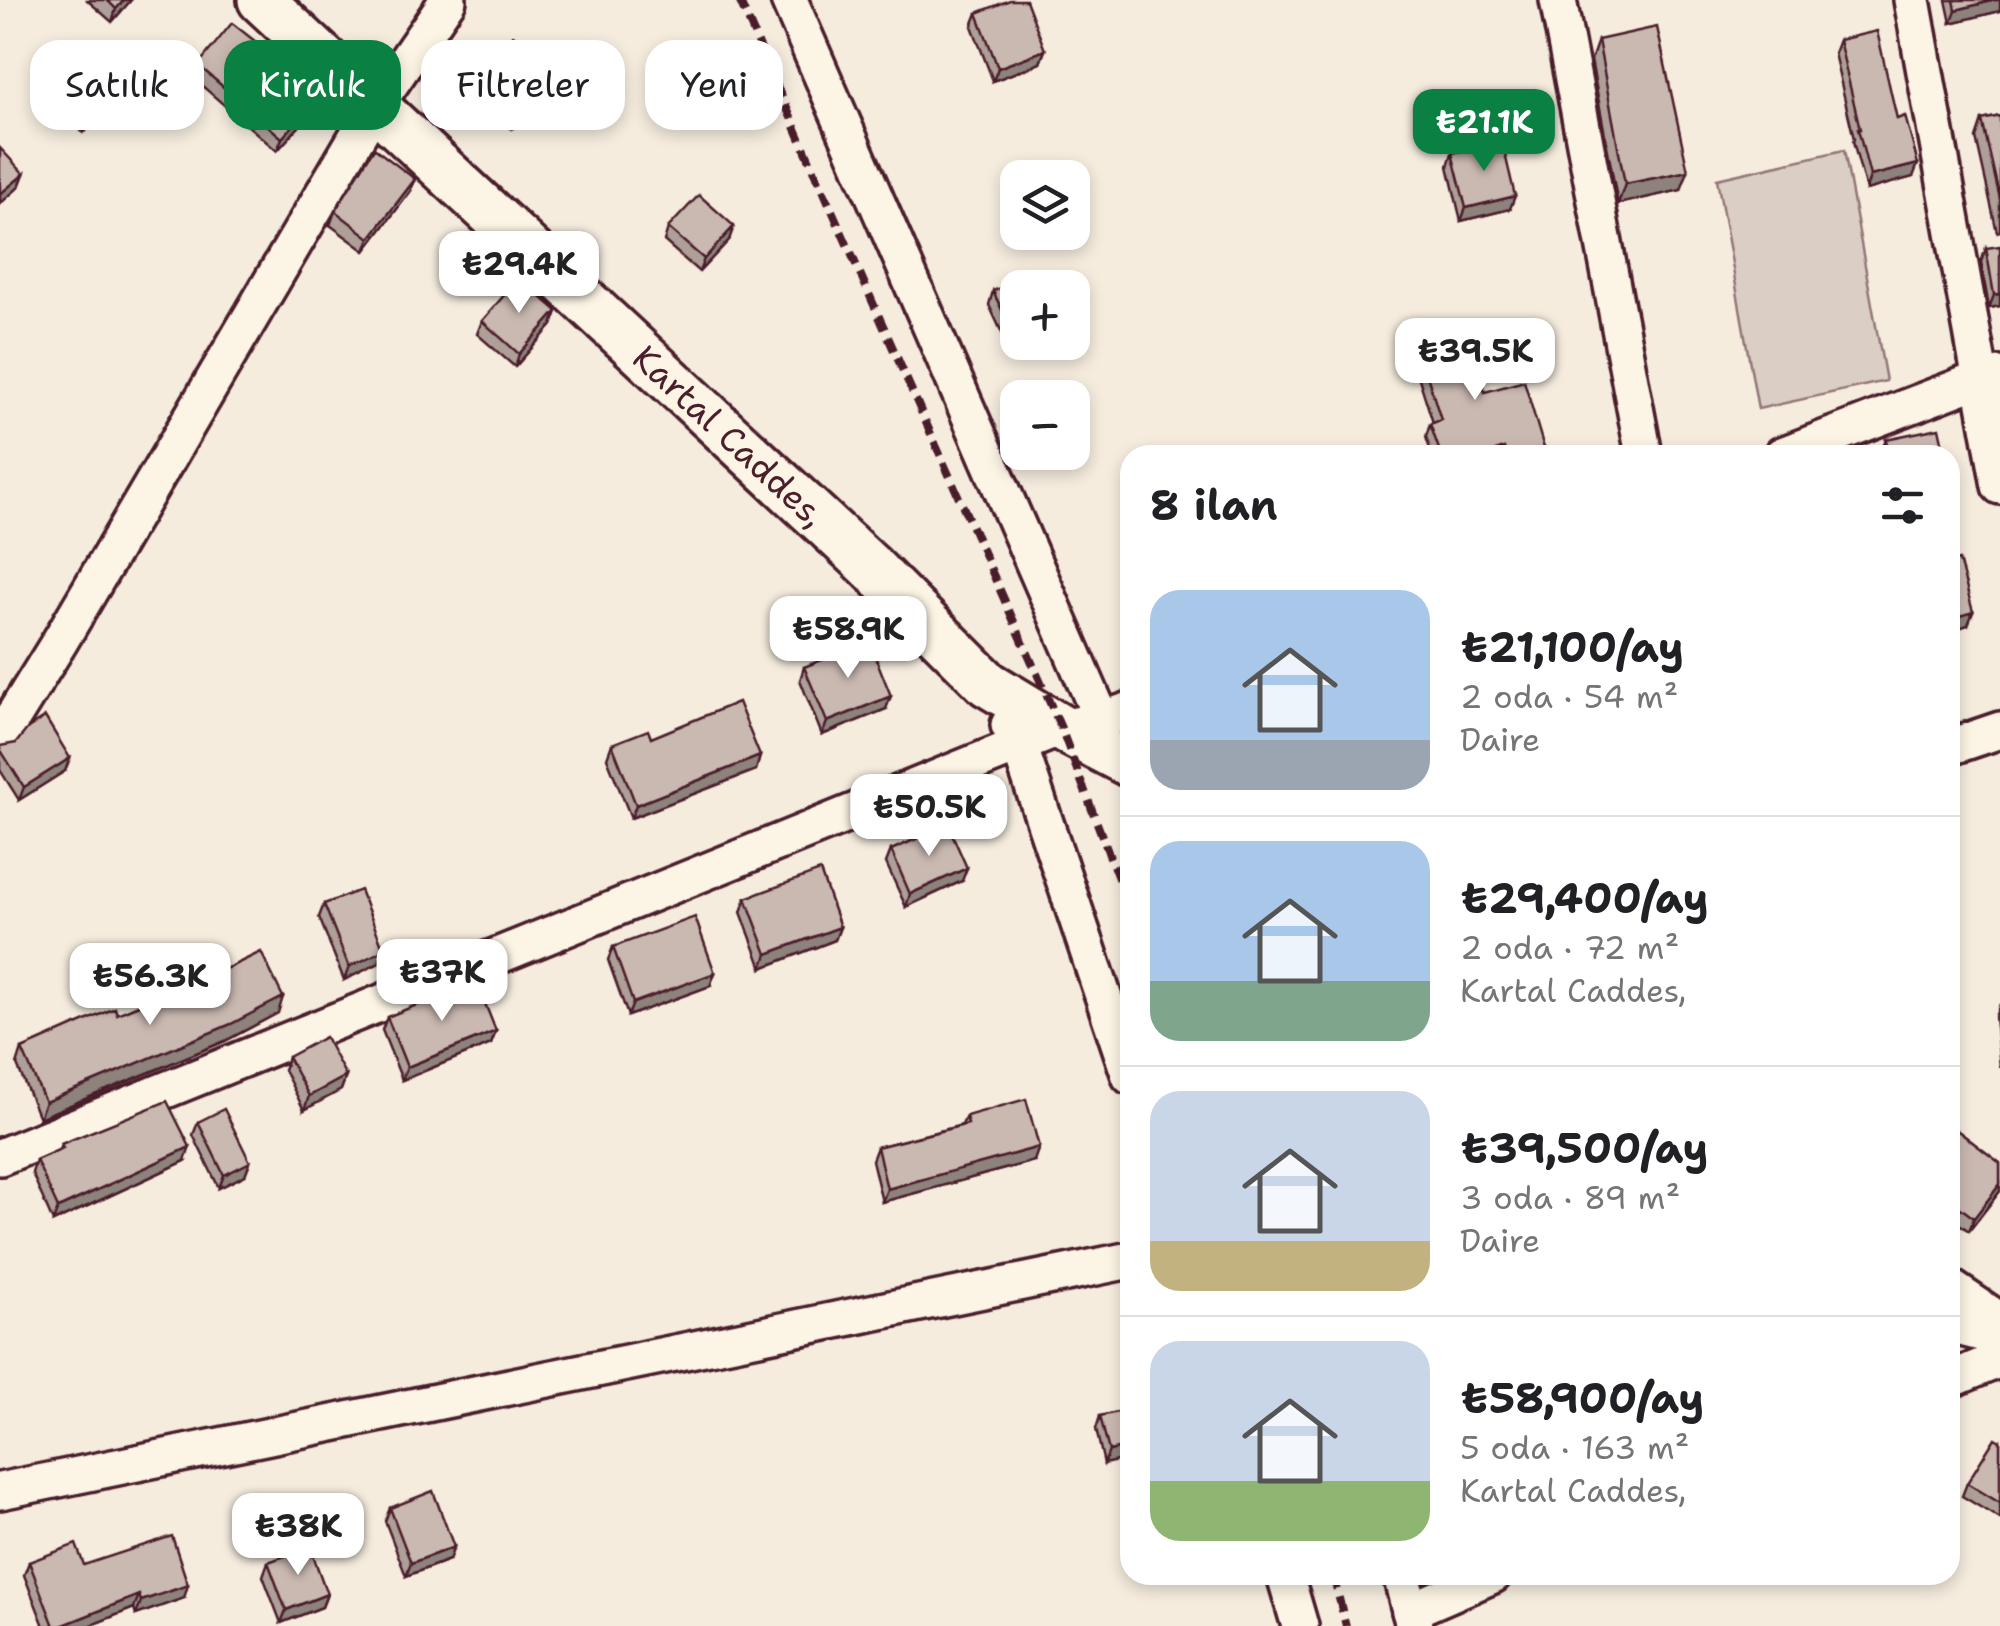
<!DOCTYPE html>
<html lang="tr">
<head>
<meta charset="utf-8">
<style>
  :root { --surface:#fff; --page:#f2f2f2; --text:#202124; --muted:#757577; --line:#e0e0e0; --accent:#0b8043 }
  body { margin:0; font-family:"Shantell Sans",sans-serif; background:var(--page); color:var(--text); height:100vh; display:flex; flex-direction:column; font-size:38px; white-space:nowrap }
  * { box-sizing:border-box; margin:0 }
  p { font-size:32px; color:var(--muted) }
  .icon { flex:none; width:55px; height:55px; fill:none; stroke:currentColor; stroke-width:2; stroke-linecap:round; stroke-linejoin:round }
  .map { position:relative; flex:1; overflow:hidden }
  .details { position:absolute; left:1120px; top:445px; width:840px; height:1140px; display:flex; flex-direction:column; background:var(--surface); border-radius:30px; box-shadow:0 5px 15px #0003 }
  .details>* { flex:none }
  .guide { position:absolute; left:30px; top:40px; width:940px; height:90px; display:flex; gap:20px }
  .controls { position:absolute; left:1000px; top:160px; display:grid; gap:20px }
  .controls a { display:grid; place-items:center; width:90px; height:90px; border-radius:20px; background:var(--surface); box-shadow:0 5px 15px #0003; font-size:50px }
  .price { position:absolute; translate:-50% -85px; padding:0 22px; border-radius:20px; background:#fff; color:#222; font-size:32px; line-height:65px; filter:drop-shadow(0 2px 5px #0008) }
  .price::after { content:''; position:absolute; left:50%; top:60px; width:30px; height:22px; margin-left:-15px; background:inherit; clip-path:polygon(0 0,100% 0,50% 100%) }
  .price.selected { background:var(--accent); color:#fff }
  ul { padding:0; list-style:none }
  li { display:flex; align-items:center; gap:30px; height:250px; padding:0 30px }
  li+li { border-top:2px solid var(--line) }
  li span { display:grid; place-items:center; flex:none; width:280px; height:200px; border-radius:30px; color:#555 }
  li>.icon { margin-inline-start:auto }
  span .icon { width:120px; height:120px; fill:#fffc; stroke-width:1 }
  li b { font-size:42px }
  h2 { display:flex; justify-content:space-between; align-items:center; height:120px; padding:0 30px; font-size:42px }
  .pill { padding:0 35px; border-radius:30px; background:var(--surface); box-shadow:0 5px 15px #0003; font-size:35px; line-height:90px }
  .pill.selected { background:var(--accent); color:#fff }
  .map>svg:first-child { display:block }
</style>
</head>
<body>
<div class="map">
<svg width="2000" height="1626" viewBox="0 0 2000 1626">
  <rect width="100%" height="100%" fill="#f5ecde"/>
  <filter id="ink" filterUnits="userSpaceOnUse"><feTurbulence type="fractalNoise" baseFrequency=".01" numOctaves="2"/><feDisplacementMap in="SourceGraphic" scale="20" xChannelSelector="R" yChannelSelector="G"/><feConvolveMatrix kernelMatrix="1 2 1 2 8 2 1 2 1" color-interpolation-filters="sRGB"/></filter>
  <g filter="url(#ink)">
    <!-- green -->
    <path fill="#dbcec4" stroke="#927678" stroke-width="2.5" d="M1844,150L1886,381L1758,409L1717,179Z"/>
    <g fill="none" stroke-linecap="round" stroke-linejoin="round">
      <defs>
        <g id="minor">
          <path d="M789,0L1102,720"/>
          <path d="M1558,0L1644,455"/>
          <path d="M1912,0L2000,486"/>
          <path d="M1782,455L1980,379L1999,375"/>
          <path d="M1009,725L1019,745L1130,1076"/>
          <path d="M0,738L60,641L375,106L448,0"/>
          <path d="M1950,747L2000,730"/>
          <path d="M0,1157L1061,728L1102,720L1130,710"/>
          <path d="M1950,1325L2000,1338"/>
          <path d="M1950,1380L2000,1359"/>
          <path d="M0,1491L1130,1260"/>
          <path d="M1285,1575L1300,1626"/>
          <path d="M1401,1575L1414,1626"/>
          <path d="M1410,1611L1493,1575"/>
        </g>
        <g id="major">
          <path id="s1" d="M261,0L869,565L988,684L1061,728L1130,764"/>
          <path d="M1950,1293L2000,1327"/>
        </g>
      </defs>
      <!-- minor casing -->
      <use href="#minor" stroke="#4a1f2b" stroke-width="42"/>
      <!-- major casing -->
      <use href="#major" stroke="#4a1f2b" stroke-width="52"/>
      <!-- minor -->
      <use href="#minor" stroke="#fcf5e5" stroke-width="35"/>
      <!-- major -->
      <use href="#major" stroke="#fcf5e5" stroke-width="45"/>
      <!-- rail -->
      <g stroke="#4a1f2b" stroke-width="8" stroke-dasharray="15 8" stroke-linecap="butt">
        <path d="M739,0L1061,728L1130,910"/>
        <path d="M1333,1575L1346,1626"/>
      </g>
    </g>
    <!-- wall -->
    <g fill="#ae9f98" stroke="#4a1f2b" stroke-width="2.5">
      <path d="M87,0H131L112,22Z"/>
      <path d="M1946,0H2000V11L1951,23Z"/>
      <path d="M977,13L1045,50L1040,63L993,81L972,26Z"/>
      <path d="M1598,40L1681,190L1618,204L1591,60Z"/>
      <path d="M1839,40L1897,119L1913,177L1866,190L1853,142L1854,139L1834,53Z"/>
      <path d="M274,59L318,98L313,111L277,151L193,78L198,65Z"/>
      <path d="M556,71L551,84L512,129L469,93L474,80Z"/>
      <path d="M55,82L131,83L126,96L83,133L50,95Z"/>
      <path d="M2000,116V231L1997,232L1976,138L1982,120Z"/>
      <path d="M1452,153L1510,209L1461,221L1448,166Z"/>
      <path d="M410,192L365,251L330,225L335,211Z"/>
      <path d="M668,228L729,240L699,272L664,241Z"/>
      <path d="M1986,248L2000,306L1989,308L1981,262Z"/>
      <path d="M993,291L1018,342L1009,348L989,305Z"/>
      <path d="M557,311L552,325L515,367L477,334L482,321Z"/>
      <path d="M1416,340L1485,392L1541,455H1432L1426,437L1430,424L1433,423L1411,353Z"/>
      <path d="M1886,439L1945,455H1882L1881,452Z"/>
      <path d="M1130,578V616L1121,593L1126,580Z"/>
      <path d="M804,667L886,709L822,735L800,680Z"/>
      <path d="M612,744L760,756L756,770L631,818L607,758Z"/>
      <path d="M0,746L65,771L19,800L0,770Z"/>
      <path d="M891,850L962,881L906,907L886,863Z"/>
      <path d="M746,898L840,927L835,940L762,968L741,912Z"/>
      <path d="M324,904L379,963L344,980L319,917Z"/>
      <path d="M613,947L710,986L628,1016L608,960Z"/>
      <path d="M2000,1004V1067L1995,1017Z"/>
      <path d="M278,1013L225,1041L39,1118L17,1065L22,1049L117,1014Z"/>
      <path d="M387,1017L496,1031L491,1044L402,1080L382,1030Z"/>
      <path d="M288,1057L346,1076L341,1090L304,1110L284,1070Z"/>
      <path d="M966,1116L1034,1161L882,1202L872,1160L877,1147L962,1125Z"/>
      <path d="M198,1122L245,1175L219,1188L193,1135Z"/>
      <path d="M1950,1125L2000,1163V1191L1969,1231L1950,1217Z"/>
      <path d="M61,1144L185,1161L53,1222L32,1173L36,1160L59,1150Z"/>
      <path d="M1130,1409L1104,1464L1096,1429L1100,1416Z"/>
      <path d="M2000,1441V1519L1962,1496L1967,1483Z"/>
      <path d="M390,1508L449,1560L406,1576L385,1521Z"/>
      <path d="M29,1562L84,1565L184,1598L136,1615L134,1608L89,1626H44L24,1575Z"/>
      <path d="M268,1562L327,1594L322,1607L281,1623L263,1576Z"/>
    </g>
    <!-- shaded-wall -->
    <g fill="#8d827c" stroke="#4a1f2b" stroke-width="2.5">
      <path d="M124,0H131L112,22L116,9Z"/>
      <path d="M1995,0H2000V11L1951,23L1956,10Z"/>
      <path d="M1045,50L1040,63L993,81L998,68Z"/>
      <path d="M556,71L551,84L512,129L517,116Z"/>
      <path d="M131,83L126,96L83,133L88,120Z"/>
      <path d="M318,98L313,111L277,151L282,138Z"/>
      <path d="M1918,164L1913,177L1866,190L1870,176Z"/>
      <path d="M1688,171L1681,190L1618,204L1625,184Z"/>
      <path d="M24,174L19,187L0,204V194Z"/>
      <path d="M415,179L410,192L365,251L370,238Z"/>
      <path d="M1515,196L1510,209L1461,221L1466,208Z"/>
      <path d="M734,226L729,240L699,272L704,259Z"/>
      <path d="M2000,294V306L1989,308L1994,295Z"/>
      <path d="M557,311L552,325L515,367L519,354Z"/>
      <path d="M1018,334V342H1022L1009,348L1014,335Z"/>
      <path d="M1504,448L1502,455H1485Z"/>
      <path d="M1544,448L1541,455H1520Z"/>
      <path d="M1973,612L1968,625L1950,631V619Z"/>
      <path d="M891,696L886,709L822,735L827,722Z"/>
      <path d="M760,756L756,770L631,818L636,805Z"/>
      <path d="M70,758L65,771L19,800L24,787Z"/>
      <path d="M967,868L962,881L906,907L910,894Z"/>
      <path d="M840,927L835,940L762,968L767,954Z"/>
      <path d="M384,950L379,963L344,980L349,967Z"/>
      <path d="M715,973L710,986L628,1016L633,1003Z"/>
      <path d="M283,997L278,1013L225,1041L39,1118L45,1102Z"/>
      <path d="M496,1031L491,1044L402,1080L407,1067Z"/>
      <path d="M346,1076L341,1090L304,1110L309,1096Z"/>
      <path d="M190,1147L185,1161L53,1222L58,1208Z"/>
      <path d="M1039,1147L1034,1161L882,1202L887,1189Z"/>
      <path d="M250,1162L245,1175L219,1188L224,1175Z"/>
      <path d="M2000,1184V1191L1969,1231L1974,1218Z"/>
      <path d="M1130,1446V1458L1104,1464L1109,1451Z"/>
      <path d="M454,1547L449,1560L406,1576L411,1563Z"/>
      <path d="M188,1585L184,1598L136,1615L141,1601Z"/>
      <path d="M327,1594L322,1607L281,1623L286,1610Z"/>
      <path d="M139,1595L134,1608L89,1626H61Z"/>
    </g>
    <!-- building -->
    <g fill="#cab9b1" stroke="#4a1f2b" stroke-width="2.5">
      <path d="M107,0H124L116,9Z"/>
      <path d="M1010,0H1026L1045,50L998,68L977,13Z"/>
      <path d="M1954,0H1995L1956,10Z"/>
      <path d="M232,23L275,57L273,58L318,98L282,138L198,65Z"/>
      <path d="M1657,27L1688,171L1625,184L1598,40Z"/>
      <path d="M1877,31L1897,119L1905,116L1918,164L1870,176L1858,129H1860L1839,40Z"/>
      <path d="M513,35L556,71L517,116L474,80Z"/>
      <path d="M97,45L131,83L88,120L55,82Z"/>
      <path d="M2000,116V199L1982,120Z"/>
      <path d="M1502,141L1515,196L1466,208L1452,153Z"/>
      <path d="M0,148L24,174L0,194Z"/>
      <path d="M374,148L415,179L370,238L335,211Z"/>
      <path d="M699,195L734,226L704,259L668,228Z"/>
      <path d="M2000,246V294L1994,295L1986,248Z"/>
      <path d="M1036,271L1044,288H1018V334L1014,335L993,291Z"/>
      <path d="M519,278L557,311L519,354L482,321Z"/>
      <path d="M1464,325L1485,392L1524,381L1544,448L1520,455H1506L1504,448L1485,455H1441L1430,424L1441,420L1416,340Z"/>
      <path d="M1939,428L1945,455H1889L1886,439Z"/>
      <path d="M1959,560L1973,612L1950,619V562Z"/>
      <path d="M869,641L891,696L827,722L804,667Z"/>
      <path d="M738,702L760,756L636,805L612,744L648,730L651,738Z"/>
      <path d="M45,717L70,758L24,787L0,749V746L16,743L28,728Z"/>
      <path d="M948,825L967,868L910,894L891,850Z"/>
      <path d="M820,871L840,927L767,954L746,898Z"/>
      <path d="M360,890L384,950L349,967L324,904Z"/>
      <path d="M695,917L715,973L633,1003L613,947Z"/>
      <path d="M261,952L283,997L231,1024L45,1102L22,1049L115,1008L117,1014L232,966Z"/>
      <path d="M476,981L496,1031L407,1067L387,1017Z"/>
      <path d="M325,1037L346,1076L309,1096L288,1057Z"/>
      <path d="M1026,1099L1039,1147L887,1189L877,1147L968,1124L966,1116Z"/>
      <path d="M167,1101L190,1147L58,1208L36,1160L63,1148L61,1144Z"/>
      <path d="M224,1109L250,1162L224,1175L198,1122Z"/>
      <path d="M1950,1125L2000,1163V1184L1974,1218L1950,1200Z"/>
      <path d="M1130,1409V1446L1109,1451L1100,1416Z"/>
      <path d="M1995,1438L2000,1441V1503L1967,1483Z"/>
      <path d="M433,1491L454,1547L411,1563L390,1508Z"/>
      <path d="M172,1536L188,1585L141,1601L139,1595L61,1626H54L29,1562L76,1544L84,1565Z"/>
      <path d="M310,1547L327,1594L286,1610L268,1562Z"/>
    </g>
  </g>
  <g text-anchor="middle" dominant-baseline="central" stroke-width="8" stroke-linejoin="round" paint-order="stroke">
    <!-- street labels -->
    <g font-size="35" fill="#4a1f2b" stroke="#fcf5e5">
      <text stroke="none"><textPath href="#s1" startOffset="640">Kartal Caddes,</textPath></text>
    </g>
  </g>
</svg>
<div class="controls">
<a><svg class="icon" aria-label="layers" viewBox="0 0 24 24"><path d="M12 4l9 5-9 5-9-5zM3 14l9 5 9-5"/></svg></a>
<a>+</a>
<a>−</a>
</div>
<b class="price selected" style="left:1484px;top:174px">₺21.1K</b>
<b class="price" style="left:519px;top:316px">₺29.4K</b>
<b class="price" style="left:1475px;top:403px">₺39.5K</b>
<b class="price" style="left:848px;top:681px">₺58.9K</b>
<b class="price" style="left:929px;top:859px">₺50.5K</b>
<b class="price" style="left:442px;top:1024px">₺37K</b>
<b class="price" style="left:150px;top:1028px">₺56.3K</b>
<b class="price" style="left:298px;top:1578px">₺38K</b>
<div class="guide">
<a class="pill">Satılık</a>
<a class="pill selected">Kiralık</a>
<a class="pill">Filtreler</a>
<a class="pill">Yeni</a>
</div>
<section class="details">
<h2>8 ilan<svg class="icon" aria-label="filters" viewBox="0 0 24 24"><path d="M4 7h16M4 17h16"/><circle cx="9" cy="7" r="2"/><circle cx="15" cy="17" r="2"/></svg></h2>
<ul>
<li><span style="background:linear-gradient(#a9c7e8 75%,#9aa5b1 0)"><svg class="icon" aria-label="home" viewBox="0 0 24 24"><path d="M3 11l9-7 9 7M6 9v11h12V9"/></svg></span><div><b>₺21,100/ay</b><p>2 oda · 54 m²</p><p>Daire</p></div></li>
<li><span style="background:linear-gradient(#a9c7e8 70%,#7fa58c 0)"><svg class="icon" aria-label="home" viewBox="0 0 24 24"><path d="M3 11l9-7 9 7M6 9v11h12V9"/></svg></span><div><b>₺29,400/ay</b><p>2 oda · 72 m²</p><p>Kartal Caddes,</p></div></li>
<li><span style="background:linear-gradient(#c9d6e8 75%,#c2b280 0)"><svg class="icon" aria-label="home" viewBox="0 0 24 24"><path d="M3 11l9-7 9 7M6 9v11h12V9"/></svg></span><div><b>₺39,500/ay</b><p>3 oda · 89 m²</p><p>Daire</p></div></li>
<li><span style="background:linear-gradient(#c9d6e8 70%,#8fb573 0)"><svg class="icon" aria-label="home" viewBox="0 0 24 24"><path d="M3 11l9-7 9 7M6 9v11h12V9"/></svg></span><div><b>₺58,900/ay</b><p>5 oda · 163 m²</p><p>Kartal Caddes,</p></div></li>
</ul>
</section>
</div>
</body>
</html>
